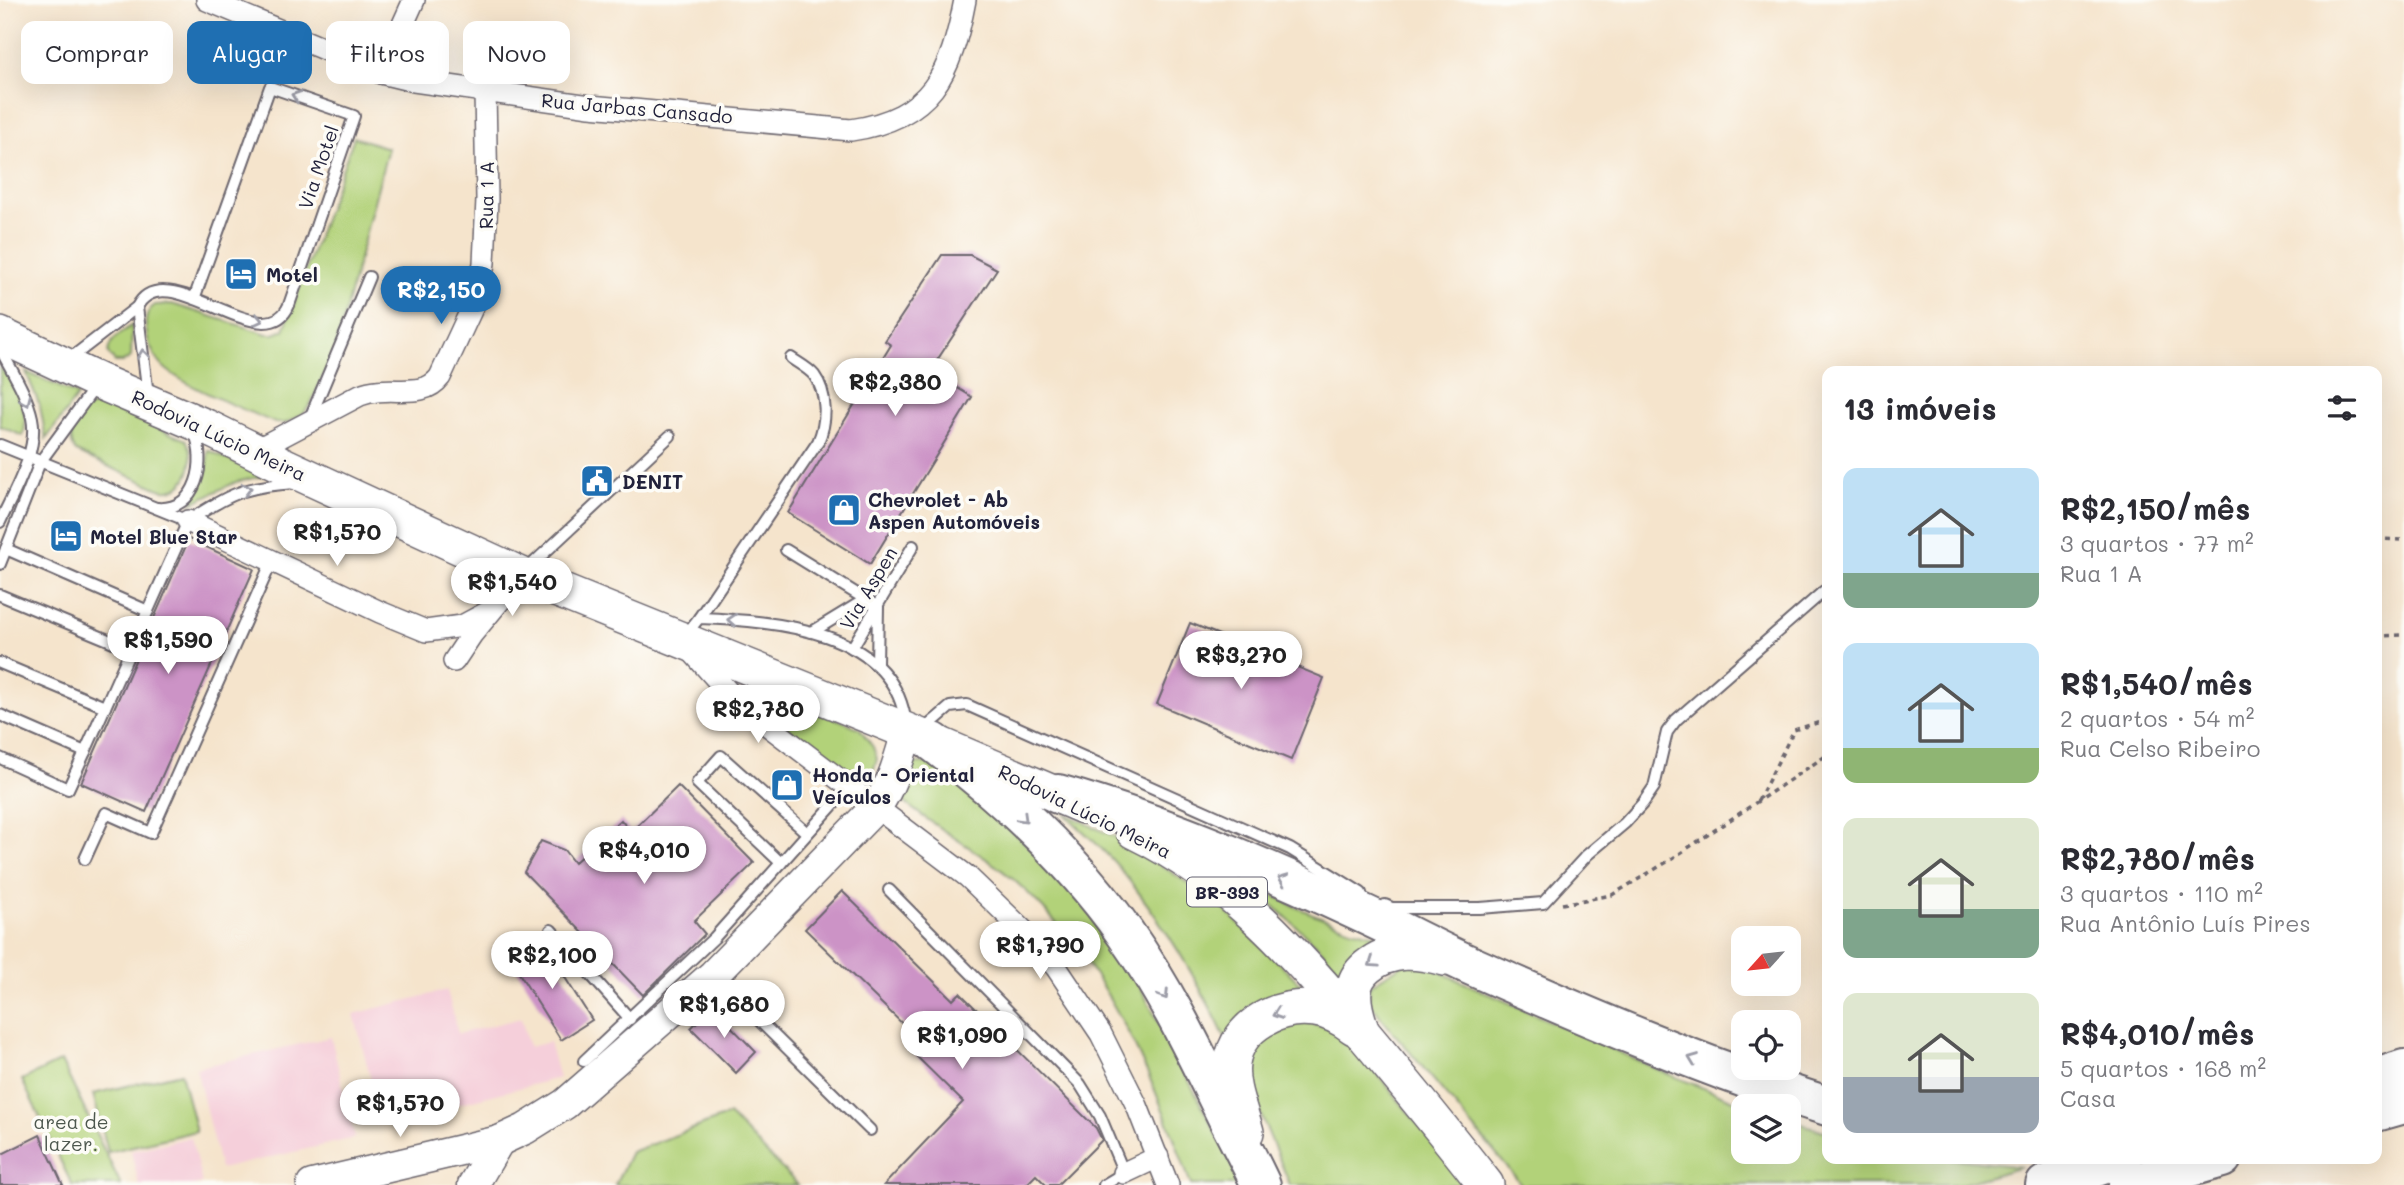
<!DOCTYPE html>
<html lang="pt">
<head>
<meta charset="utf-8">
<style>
  :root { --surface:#fff; --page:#f2f2f3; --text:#2b2b33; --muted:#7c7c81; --accent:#1f6fb2 }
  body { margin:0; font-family:Mali,sans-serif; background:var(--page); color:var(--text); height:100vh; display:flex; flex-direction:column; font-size:26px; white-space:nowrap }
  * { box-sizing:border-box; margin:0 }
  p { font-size:23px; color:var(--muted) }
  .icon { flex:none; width:38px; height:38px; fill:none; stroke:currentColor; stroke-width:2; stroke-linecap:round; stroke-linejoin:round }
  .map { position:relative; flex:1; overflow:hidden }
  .drawer { position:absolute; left:1822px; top:366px; width:560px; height:798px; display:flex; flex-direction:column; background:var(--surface); border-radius:14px; box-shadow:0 7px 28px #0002 }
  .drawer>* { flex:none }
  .banner { position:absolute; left:21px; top:21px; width:665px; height:63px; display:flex; gap:14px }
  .needle { width:46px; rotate:243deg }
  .controls { position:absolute; left:1731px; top:926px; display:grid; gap:14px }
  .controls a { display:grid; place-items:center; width:70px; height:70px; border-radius:14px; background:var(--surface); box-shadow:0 7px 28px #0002; font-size:35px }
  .price { position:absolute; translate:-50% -60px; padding:0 16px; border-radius:24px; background:#fff; color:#222; font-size:23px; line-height:46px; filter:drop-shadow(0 2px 4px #0008) }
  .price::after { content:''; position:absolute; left:50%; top:42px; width:21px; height:16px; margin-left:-10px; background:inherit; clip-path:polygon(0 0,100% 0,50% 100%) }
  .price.on { background:var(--accent); color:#fff }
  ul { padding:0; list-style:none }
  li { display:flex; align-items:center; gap:21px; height:175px; padding:0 21px }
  li span { display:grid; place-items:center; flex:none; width:196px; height:140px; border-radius:14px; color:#555 }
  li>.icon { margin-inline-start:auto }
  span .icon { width:84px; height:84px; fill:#fffc; stroke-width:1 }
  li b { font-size:30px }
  h2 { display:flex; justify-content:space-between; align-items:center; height:84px; padding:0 21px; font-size:30px }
  .tag { padding:0 24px; border-radius:14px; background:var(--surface); box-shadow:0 7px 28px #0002; font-size:24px; line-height:63px }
  .tag.on { background:var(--accent); color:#fff }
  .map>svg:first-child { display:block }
</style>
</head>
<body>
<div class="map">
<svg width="2404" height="1185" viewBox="0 0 2404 1185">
  <rect width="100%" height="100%" fill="#fdfcf7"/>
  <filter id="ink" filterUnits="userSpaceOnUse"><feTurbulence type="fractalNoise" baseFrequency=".0143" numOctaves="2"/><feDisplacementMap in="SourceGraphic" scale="14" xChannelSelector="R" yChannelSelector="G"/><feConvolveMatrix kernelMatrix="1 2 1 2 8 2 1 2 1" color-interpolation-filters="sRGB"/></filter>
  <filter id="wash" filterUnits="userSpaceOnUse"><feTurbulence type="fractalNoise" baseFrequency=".00686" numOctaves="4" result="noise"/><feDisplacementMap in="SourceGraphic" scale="28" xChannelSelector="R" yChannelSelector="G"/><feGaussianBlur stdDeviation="1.57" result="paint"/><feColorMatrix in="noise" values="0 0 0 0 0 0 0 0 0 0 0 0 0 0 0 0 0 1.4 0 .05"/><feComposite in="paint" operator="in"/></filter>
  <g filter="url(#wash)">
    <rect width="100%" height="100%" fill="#f5e4cc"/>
    <!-- built -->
    <g fill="#f5cfda">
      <path d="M447,990L458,1034L521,1018L529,1047L549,1042L559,1078L382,1123L354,1014Z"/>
      <path d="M331,1037L355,1138L220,1169L196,1068Z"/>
      <path d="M191,1137L202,1183L192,1185H139L131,1151Z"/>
    </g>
    <!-- green -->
    <g fill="#b2d279" stroke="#6a7a5a" stroke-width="2">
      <path d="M354,137L388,148L335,351L311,403L304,413L286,423H275C249,411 176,384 160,363C152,353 147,341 146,328C145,318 147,310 155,305L172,304L267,334H274L284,330Z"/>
      <path d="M132,325L131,357L123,362H115L108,353C109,339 122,333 132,325Z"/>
      <path d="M0,366C15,385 31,412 23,436L0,426Z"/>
      <path d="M26,372L78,395L46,439L40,406Z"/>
      <path d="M97,405L105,406L186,440C199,460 187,497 159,489L76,452C64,435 76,408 97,405Z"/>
      <path d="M208,450L263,476L236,482L192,503L207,471Z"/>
      <path d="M736,677L859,728L873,747L877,759L874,769L862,776C828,773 761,703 736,677Z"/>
      <path d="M917,763H927L968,787L1107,923L1243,1185H1191C1152,1073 1105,960 1014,880C978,849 933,828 897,796L905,768Z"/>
      <path d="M1064,813L1128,843L1220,905L1317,1000L1229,1046C1200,983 1165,924 1121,870C1105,850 1083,832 1064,813Z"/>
      <path d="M1246,881L1298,908L1351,929L1413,944L1350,982L1318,946Z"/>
      <path d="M1411,959L1668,1074L1749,1106H1743V1152H1788L1789,1120L1827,1132V1158L1955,1159L2022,1167L1958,1185H1522L1382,1019L1370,1002L1369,986Z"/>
      <path d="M1292,1019L1342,1030L1467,1185H1290L1246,1079L1254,1045Z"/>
      <path d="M61,1061L121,1185H72L22,1080Z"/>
      <path d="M181,1073L196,1131L108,1152L93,1094Z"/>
      <path d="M729,1115L798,1185H615L631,1152Z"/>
    </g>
    <g id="blocks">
      <!-- building -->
      <g fill="#cc93c6">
        <path d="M942,255H970L997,269L930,371L972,397L870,564L788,513L891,345L885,341Z"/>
        <path d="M189,539L254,569L146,812L81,783Z"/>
        <path d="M1190,623L1324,678L1291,760L1157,704Z"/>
        <path d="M678,786L754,863L694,921L705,934L643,995L524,872L541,841L564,850L574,863L621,820L631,832Z"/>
        <path d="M842,891L953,1000L960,993L1096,1128L1102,1140L1057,1185H1046L1036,1175L1026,1185H884L963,1102L907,1047L916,1037L805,929Z"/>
        <path d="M543,943L592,1020L561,1040L512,962Z"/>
        <path d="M712,1007L756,1052L736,1073L691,1028Z"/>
        <path d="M40,1135L63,1185H0V1155Z"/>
      </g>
    </g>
  </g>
  <g filter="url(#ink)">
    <use href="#blocks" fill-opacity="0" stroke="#6c666e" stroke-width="2"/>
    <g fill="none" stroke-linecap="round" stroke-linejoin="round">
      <defs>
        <g id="lane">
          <path d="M137,307L148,395"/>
          <path d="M0,348C11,370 27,394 32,418C39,451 13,493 0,522"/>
          <path d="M67,361L137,307C165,252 265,362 289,305L354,116L270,87L194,299"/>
          <path d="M310,418L369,277"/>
          <path d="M0,445L188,521"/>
          <path d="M157,508C198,511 207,461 194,431"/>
          <path d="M188,521C229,494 245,486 295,483"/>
          <path d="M6,549L148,611"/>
          <path d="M786,550L878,607L877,664"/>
          <path d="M0,564L40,462L95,387"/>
          <path d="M526,570L670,436"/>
          <path d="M0,595L130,649"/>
          <path d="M699,618L818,442C827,422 828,394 814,375C808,368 798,363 791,358"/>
          <path d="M812,632L866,599"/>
          <path d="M684,637L699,618C775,621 895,629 906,725"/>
          <path d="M852,648L913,546"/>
          <path d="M0,663L105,707"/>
          <path d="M0,715L85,752L68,789L0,758"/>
          <path d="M922,731L950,707L967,705L1290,849L1361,893"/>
          <path d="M85,752L188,521"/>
          <path d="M85,859L106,813L151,833L272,561"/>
          <path d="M781,863L697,783L721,756L807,833"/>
          <path d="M889,890L1080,1084L1100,1116L1124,1173L1104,1185"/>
          <path d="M1385,905L1392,908H1480L1543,903L1587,855L1625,823L1643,803L1654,787L1667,732L1676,720L1824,591"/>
          <path d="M551,930L630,1019"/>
          <path d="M715,977L870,1130"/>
          <path d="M584,1061L714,938L849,787"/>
        </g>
        <g id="street">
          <path d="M207,0L381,73L414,81L590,106L851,130C932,118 951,74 965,0"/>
          <path d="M381,73L414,0"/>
          <path d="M254,451L360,395C389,383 422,401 440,377L479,293L484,263L487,199L485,92"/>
          <path d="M188,521L380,612L426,631L462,626L490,611"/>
          <path d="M690,649L737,702L968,877L1030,937L1056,967L1101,1034L1137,1106L1168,1185"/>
          <path d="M454,661L472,634L521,575"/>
          <path d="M1124,1173L1158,1157"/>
        </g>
        <g id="secondary">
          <path d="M312,1185L499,1141L525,1129L565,1104L713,975L876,807C893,784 899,759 907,732"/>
          <path d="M473,1185L499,1141"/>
        </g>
        <g id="primary">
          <path d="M0,335L98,381L206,427L287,467L521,575L917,735L1083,806"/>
          <path d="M1134,831C1229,877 1299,956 1366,1037C1407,1086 1447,1135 1486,1185"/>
          <path d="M1362,1033C1358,1019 1352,1005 1354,990C1355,980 1360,973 1367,967C1391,947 1418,951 1445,958"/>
          <path d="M1246,1132C1240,1110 1229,1085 1232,1063C1237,1025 1279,1004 1315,1009C1330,1011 1342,1018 1354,1027"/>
        </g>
        <g id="highway">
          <path d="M933,742C1005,796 1073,859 1125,933C1164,988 1193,1048 1223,1109C1235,1134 1249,1159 1261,1185"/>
          <path d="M1058,794C1171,826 1280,874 1387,925C1412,937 1437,950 1463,962C1582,1015 1703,1067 1827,1106"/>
          <path d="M2376,1078L2404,1069"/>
          <path d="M2376,1112L2404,1104"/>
          <path d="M2045,1185L2122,1158"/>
          <path d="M2128,1185L2222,1158"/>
        </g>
      </defs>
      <!-- lane casing -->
      <use href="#lane" stroke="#6c666e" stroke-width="14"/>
      <!-- street casing -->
      <use href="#street" stroke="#6c666e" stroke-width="24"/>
      <!-- secondary casing -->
      <use href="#secondary" stroke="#6c666e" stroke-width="33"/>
      <!-- primary casing -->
      <use href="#primary" stroke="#6c666e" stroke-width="38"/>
      <!-- highway casing -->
      <use href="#highway" stroke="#6c666e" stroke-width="42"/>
      <!-- path -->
      <g stroke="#6c666e" stroke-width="3.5" stroke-dasharray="5 5" stroke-linecap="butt">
        <path d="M2376,539L2404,540"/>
        <path d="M2376,636L2404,635"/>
        <path d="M1758,801L1794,730L1827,720"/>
        <path d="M1562,904L1612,895L1667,862L1827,755"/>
      </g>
      <!-- lane -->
      <use href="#lane" stroke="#fff" stroke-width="10"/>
      <!-- street -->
      <use href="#street" stroke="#fff" stroke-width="21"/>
      <!-- secondary -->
      <use href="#secondary" stroke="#fff" stroke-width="30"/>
      <!-- primary -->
      <use href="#primary" stroke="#fff" stroke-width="35"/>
      <!-- highway -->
      <use href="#highway" stroke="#fff" stroke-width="38"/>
    </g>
    <!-- one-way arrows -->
    <defs><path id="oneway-chevron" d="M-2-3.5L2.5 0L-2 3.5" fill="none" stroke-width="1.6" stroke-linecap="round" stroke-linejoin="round" transform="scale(1.75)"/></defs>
    <g stroke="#9c9ca7">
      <use href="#oneway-chevron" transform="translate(296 96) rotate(-161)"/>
      <use href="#oneway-chevron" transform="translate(258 320) rotate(12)"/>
      <use href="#oneway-chevron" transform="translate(143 354) rotate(-97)"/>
      <use href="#oneway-chevron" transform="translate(26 401) rotate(67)"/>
      <use href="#oneway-chevron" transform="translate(247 489) rotate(-14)"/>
      <use href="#oneway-chevron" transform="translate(732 620) rotate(-176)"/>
      <use href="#oneway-chevron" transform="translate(1023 818) rotate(44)"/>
      <use href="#oneway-chevron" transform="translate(1283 879) rotate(-158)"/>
      <use href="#oneway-chevron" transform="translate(1373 963) rotate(146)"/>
      <use href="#oneway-chevron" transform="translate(1164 995) rotate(58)"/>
      <use href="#oneway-chevron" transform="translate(1277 1014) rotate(161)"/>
      <use href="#oneway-chevron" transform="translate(1693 1059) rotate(-159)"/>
    </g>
  </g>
  <!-- icons -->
  <defs>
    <symbol id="hotel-square" viewBox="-11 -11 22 22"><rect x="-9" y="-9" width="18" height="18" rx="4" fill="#1f6fb2" stroke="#fdfcf7"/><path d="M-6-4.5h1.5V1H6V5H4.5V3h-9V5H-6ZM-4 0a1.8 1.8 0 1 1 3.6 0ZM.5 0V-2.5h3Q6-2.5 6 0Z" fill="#fff"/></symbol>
    <symbol id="civic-square" viewBox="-11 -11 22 22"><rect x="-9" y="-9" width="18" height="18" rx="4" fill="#1f6fb2" stroke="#fdfcf7"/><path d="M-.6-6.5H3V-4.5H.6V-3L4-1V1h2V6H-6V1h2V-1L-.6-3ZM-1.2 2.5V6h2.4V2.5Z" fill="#fff"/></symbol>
    <symbol id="shop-square" viewBox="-11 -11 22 22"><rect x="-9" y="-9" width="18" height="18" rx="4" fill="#1f6fb2" stroke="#fdfcf7"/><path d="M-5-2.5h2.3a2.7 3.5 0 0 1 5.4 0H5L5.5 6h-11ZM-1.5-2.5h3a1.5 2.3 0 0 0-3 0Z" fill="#fff"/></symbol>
  </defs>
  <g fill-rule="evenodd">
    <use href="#hotel-square" x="222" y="255" width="38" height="38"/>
    <use href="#civic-square" x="578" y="462" width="38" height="38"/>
    <use href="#shop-square" x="825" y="491" width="38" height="38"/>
    <use href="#hotel-square" x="47" y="517" width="38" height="38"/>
    <use href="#shop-square" x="768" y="766" width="38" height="38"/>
  </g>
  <g text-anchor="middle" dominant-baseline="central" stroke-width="7" stroke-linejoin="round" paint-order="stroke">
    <!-- shield labels -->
    <rect fill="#fdfcf7" stroke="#646373" stroke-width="2" x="1187" y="877.5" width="80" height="29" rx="5"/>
    <g font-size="18" font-weight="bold" fill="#22223b">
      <text x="1227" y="892">BR-393</text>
    </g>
    <!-- street labels -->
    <g font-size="19" fill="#22223b" stroke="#fdfcf7">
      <text transform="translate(637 108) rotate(5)">Rua Jarbas Cansado</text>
      <text transform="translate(318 167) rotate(-71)">Via Motel</text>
      <text transform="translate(486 195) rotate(-89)">Rua 1 A</text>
      <text transform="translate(219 435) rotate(25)">Rodovia Lúcio Meira</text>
      <text transform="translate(868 588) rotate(-59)">Via Aspen</text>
      <text transform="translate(1085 811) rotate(26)">Rodovia Lúcio Meira</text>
    </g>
    <!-- poi labels -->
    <g font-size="19" font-weight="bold" fill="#22223b" stroke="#fdfcf7" text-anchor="start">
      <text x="266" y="274">Motel</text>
      <text x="622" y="481">DENIT</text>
      <text x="868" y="499">Chevrolet - Ab<tspan x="868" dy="22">Aspen Automóveis</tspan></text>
      <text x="90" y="536">Motel Blue Star</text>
      <text x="812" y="774">Honda - Oriental<tspan x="812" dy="22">Veículos</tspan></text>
    </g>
    <!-- park labels -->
    <g font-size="19" fill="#4d574e" stroke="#fdfcf7">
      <text x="71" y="1121">area de<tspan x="71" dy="22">lazer.</tspan></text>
    </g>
  </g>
</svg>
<div class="controls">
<a><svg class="needle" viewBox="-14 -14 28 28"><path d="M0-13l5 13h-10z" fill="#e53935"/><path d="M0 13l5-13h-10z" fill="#7c7c81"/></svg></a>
<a><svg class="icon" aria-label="locate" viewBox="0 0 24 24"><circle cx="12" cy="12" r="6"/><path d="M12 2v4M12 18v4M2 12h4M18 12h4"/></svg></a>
<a><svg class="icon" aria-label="layers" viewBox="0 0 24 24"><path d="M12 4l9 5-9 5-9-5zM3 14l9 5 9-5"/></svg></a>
</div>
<b class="price on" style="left:441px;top:326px">R$2,150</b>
<b class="price" style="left:895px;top:418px">R$2,380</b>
<b class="price" style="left:337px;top:568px">R$1,570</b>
<b class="price" style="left:512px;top:618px">R$1,540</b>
<b class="price" style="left:168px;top:676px">R$1,590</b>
<b class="price" style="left:1241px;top:691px">R$3,270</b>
<b class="price" style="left:758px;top:745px">R$2,780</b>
<b class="price" style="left:644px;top:886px">R$4,010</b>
<b class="price" style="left:1040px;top:981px">R$1,790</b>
<b class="price" style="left:552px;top:991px">R$2,100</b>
<b class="price" style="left:724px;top:1040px">R$1,680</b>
<b class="price" style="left:962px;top:1071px">R$1,090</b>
<b class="price" style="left:400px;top:1139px">R$1,570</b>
<div class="banner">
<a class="tag">Comprar</a>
<a class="tag on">Alugar</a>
<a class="tag">Filtros</a>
<a class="tag">Novo</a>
</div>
<section class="drawer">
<h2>13 imóveis<svg class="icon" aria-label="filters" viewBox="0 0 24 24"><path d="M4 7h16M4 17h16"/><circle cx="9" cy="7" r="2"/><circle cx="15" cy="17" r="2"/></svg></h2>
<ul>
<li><span style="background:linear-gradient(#bfe0f5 75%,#7fa58c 0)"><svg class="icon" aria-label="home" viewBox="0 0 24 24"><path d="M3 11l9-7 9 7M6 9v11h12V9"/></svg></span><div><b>R$2,150/mês</b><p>3 quartos · 77 m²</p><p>Rua 1 A</p></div></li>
<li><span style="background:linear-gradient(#bfe0f5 75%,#8fb573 0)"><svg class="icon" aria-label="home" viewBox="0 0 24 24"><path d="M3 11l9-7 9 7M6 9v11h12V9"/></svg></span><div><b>R$1,540/mês</b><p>2 quartos · 54 m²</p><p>Rua Celso Ribeiro</p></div></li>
<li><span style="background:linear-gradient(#dfe7d0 65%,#7fa58c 0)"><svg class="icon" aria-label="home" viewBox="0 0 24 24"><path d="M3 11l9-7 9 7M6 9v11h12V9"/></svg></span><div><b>R$2,780/mês</b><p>3 quartos · 110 m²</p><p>Rua Antônio Luís Pires</p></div></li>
<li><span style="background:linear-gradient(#dfe7d0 60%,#9aa5b1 0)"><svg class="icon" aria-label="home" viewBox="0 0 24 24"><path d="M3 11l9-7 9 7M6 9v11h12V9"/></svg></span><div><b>R$4,010/mês</b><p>5 quartos · 168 m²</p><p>Casa</p></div></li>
</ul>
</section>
</div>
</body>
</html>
